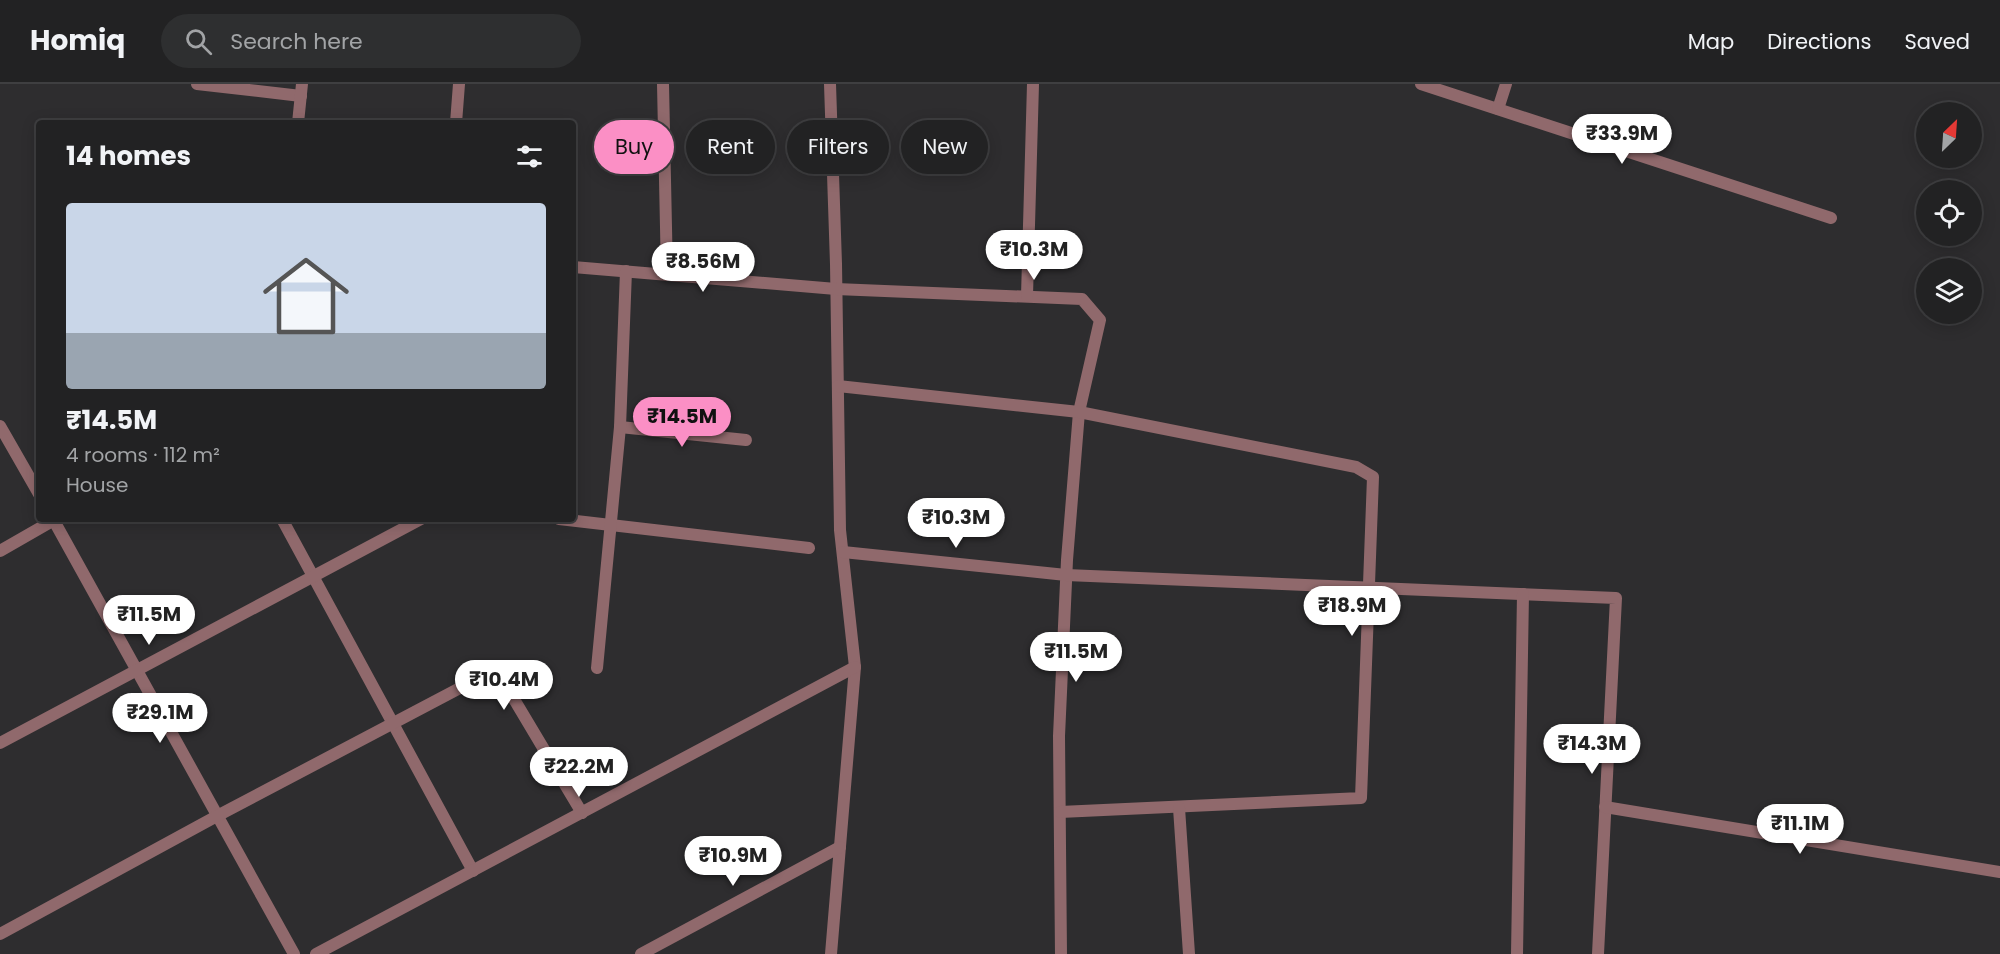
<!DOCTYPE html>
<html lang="en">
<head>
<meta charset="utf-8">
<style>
  :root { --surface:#222223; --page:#2e2f30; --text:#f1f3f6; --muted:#a2a4a6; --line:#3f3f41; --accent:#fb8fc5 }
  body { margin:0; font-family:Poppins,sans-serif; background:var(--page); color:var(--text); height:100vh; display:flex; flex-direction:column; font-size:22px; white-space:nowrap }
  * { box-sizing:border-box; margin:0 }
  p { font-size:20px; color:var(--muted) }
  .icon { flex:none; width:33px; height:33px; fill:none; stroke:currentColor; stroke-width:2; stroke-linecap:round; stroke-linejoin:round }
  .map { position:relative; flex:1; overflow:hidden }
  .sheet { position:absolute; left:36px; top:36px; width:540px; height:402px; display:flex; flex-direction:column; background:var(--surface); border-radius:6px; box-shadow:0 3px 15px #0003,0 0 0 2px var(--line) }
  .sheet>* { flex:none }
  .banner { position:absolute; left:594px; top:36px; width:570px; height:54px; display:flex; gap:12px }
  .needle { width:39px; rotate:25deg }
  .buttons { position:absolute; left:1916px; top:18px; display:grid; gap:12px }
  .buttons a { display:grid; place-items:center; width:66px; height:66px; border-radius:50%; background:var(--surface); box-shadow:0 3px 15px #0003,0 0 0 2px var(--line); font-size:30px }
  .price { position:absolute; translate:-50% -51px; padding:0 14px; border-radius:21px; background:#fff; color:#222; font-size:20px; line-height:39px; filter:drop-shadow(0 2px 3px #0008) }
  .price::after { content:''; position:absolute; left:50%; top:36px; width:18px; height:14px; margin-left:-9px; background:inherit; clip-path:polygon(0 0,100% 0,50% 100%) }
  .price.on { background:var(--accent); color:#111 }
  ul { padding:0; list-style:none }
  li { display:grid; align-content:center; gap:12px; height:318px; padding:0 30px }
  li+li { border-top:2px solid var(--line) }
  li span { display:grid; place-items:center; height:186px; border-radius:6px; color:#555 }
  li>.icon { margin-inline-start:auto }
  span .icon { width:108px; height:108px; fill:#fffc; stroke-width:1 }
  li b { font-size:26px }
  h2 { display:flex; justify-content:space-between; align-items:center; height:72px; padding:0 30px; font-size:26px }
  .chip { padding:0 21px; border-radius:27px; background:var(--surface); box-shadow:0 3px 15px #0003,0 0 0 2px var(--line); font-size:21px; line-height:54px }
  .chip.on { background:var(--accent); color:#111 }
  header { display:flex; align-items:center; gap:36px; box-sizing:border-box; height:84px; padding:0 30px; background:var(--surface); border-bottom:2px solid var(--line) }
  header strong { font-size:28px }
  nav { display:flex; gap:33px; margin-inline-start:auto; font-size:21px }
  .search { width:420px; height:54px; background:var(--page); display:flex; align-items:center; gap:15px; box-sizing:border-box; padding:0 21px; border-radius:33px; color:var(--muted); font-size:22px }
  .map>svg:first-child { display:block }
</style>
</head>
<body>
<header>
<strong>Homiq</strong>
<div class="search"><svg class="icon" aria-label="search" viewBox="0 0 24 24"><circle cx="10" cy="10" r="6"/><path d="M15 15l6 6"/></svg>Search here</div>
<nav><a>Map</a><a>Directions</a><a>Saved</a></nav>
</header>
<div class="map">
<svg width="2000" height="870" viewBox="0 0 2000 870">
  <rect width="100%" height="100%" fill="#2e2d2f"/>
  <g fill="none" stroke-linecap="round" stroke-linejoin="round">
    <!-- minor -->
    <g stroke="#90696c" stroke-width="12">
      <path d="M197,0L301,12"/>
      <path d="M663,0L667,191"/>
      <path d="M830,0L836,180L840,446L855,583L831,870"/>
      <path d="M1421,0L1831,134"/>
      <path d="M1498,25L1506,0"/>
      <path d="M298,39L302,0"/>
      <path d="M456,39L459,0"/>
      <path d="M573,183L836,205L1082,215L1100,236L1079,328L1067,476L1059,652L1061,870"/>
      <path d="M1027,212L1033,0"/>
      <path d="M838,302L1079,328L1356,383L1373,393L1361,714L1060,728"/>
      <path d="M0,342L39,410"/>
      <path d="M620,343L746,356"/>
      <path d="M53,435L294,870"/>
      <path d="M282,435L473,787"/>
      <path d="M559,435L809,464"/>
      <path d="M0,467L54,436"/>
      <path d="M843,468L1066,491L1616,514L1598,870"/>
      <path d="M597,584L620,343L626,187"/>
      <path d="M0,659L421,435"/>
      <path d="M1605,723L2000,788"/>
      <path d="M1179,724L1189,870"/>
      <path d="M0,850L217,732L496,585L582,729"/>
      <path d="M316,870L855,583"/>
      <path d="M641,870L840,763"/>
      <path d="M1517,870L1523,510"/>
    </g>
  </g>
</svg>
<div class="buttons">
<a><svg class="needle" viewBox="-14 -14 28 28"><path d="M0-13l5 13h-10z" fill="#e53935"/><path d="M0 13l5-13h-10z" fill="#a2a4a6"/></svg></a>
<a><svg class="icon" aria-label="locate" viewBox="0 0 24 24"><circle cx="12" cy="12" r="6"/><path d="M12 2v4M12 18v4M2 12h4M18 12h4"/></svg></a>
<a><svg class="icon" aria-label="layers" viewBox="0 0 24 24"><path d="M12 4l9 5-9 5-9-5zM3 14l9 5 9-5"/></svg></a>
</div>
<b class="price" style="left:1622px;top:81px">₹33.9M</b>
<b class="price" style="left:1034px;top:197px">₹10.3M</b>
<b class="price" style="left:703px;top:209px">₹8.56M</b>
<b class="price on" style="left:682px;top:364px">₹14.5M</b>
<b class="price" style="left:956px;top:465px">₹10.3M</b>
<b class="price" style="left:1352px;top:553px">₹18.9M</b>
<b class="price" style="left:149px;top:562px">₹11.5M</b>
<b class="price" style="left:1076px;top:599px">₹11.5M</b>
<b class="price" style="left:504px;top:627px">₹10.4M</b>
<b class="price" style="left:160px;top:660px">₹29.1M</b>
<b class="price" style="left:1592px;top:691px">₹14.3M</b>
<b class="price" style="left:579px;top:714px">₹22.2M</b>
<b class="price" style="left:1800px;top:771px">₹11.1M</b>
<b class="price" style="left:733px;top:803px">₹10.9M</b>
<div class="banner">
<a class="chip on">Buy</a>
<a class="chip">Rent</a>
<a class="chip">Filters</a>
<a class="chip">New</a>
</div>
<section class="sheet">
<h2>14 homes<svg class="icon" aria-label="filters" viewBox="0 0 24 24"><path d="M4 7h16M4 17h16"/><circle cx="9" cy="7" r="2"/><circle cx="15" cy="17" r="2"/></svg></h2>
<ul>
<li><span style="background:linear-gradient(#c9d6e8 70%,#9aa5b1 0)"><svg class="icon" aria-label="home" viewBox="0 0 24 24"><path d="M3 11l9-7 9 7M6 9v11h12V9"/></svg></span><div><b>₹14.5M</b><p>4 rooms · 112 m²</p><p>House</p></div></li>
</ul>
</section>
</div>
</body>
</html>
